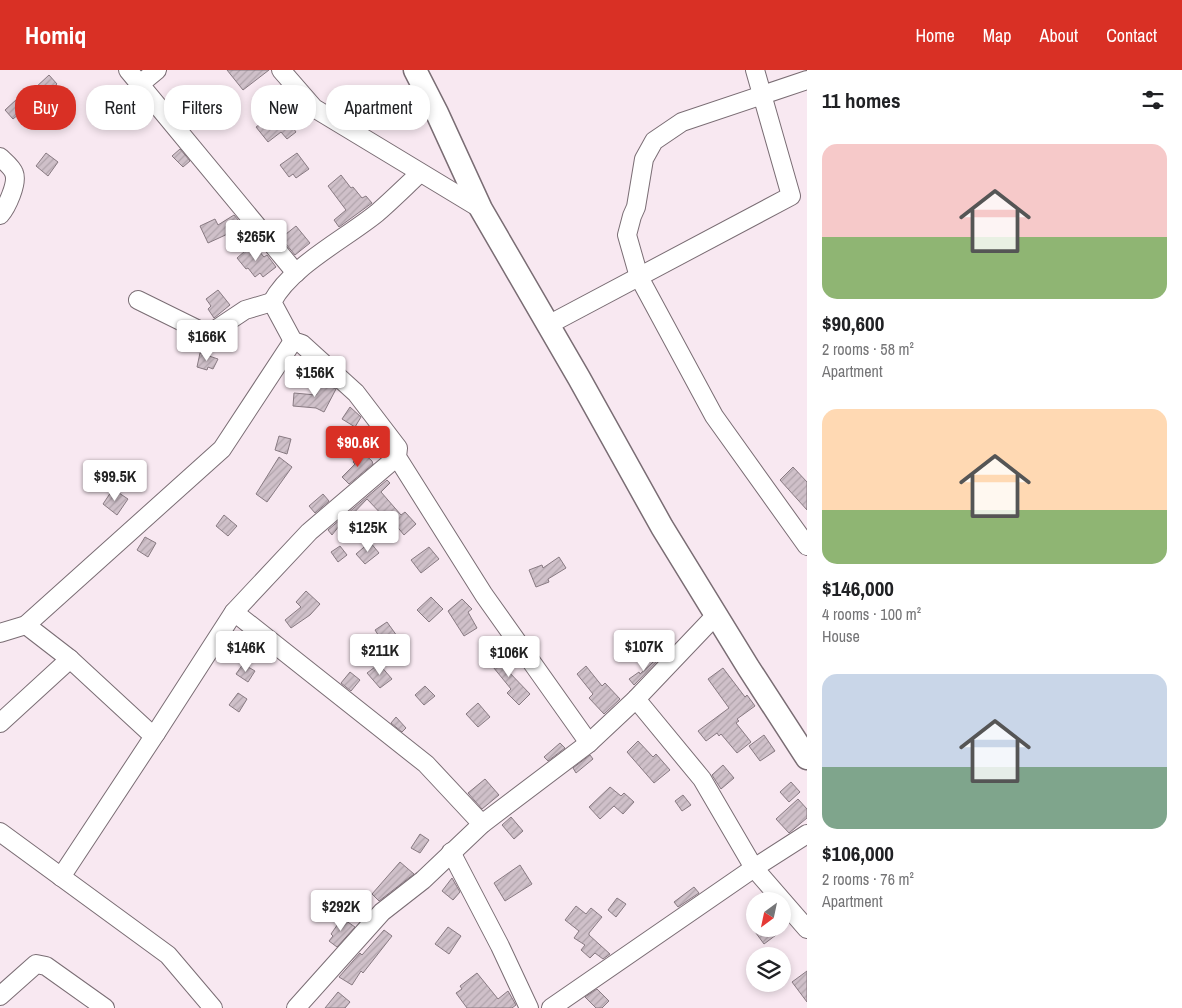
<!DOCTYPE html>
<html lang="en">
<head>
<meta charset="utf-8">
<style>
  :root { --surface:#fff; --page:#f6f6f6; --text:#202124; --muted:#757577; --accent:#d93025 }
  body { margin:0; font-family:"Archivo Narrow",sans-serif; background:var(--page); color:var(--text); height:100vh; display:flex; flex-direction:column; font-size:19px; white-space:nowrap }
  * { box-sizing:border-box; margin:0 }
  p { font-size:16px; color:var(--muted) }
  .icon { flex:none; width:28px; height:28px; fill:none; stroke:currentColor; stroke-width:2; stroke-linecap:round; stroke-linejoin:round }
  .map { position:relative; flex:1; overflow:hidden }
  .drawer { display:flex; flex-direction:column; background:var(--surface); width:375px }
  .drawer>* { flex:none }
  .hud { position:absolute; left:15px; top:15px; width:475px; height:45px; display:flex; gap:10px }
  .needle { width:32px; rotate:213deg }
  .buttons { position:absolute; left:746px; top:822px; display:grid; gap:10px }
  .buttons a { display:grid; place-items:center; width:45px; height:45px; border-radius:50%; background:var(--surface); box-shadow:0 2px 8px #0003; font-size:25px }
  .price { position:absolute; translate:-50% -42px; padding:0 11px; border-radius:5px; background:#fff; color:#222; font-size:16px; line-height:32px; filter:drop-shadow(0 1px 2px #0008) }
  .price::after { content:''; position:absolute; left:50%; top:30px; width:15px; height:11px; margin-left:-8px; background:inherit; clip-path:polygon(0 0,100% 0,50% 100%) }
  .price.active { background:var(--accent); color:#fff }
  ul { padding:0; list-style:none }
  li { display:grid; align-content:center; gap:10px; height:265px; padding:0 15px }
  li span { display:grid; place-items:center; height:155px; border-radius:15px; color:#555 }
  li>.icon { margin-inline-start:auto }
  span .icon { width:90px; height:90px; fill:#fffc; stroke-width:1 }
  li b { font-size:21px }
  h2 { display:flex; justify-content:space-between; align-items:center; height:60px; padding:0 15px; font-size:21px }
  .chip { padding:0 18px; border-radius:20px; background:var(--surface); box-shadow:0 2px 8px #0003; font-size:18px; line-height:45px }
  .chip.active { background:var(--accent); color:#fff }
  header { display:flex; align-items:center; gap:30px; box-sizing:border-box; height:70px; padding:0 25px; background:var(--accent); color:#fff }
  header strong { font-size:24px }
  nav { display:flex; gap:28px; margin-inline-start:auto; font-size:18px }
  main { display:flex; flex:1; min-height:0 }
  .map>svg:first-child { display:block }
</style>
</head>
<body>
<header>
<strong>Homiq</strong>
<nav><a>Home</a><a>Map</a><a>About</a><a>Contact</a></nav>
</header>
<main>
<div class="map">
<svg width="807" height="938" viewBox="0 0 807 938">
  <defs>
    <pattern id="building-hatch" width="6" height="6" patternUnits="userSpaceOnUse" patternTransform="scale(1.25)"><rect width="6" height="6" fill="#cfc0c9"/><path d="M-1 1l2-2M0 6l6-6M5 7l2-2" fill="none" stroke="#b1a4ac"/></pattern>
  </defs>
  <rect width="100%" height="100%" fill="#f8e8f1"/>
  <!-- building -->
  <g fill="url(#building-hatch)" stroke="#887a82">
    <path d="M227,0H269L243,20Z"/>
    <path d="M49,5L57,14L42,27L34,19Z"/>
    <path d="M208,20L215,31L202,40L195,29Z"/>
    <path d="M17,29L25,39L13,49L5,40Z"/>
    <path d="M280,40L296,62L287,69L281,62L268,72L256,57Z"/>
    <path d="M180,79L190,91L183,97L172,86Z"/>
    <path d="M46,83L58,92L48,106L36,96Z"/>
    <path d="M297,83L309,99L296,108L293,104L289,107L280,95Z"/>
    <path d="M341,105L351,118L353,117L362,128L366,126L372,133L339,157L334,150L346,140L328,116Z"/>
    <path d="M234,145L244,157L232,164V162L208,173L200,156L215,149L218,155Z"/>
    <path d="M296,156L310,173L295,185L281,168Z"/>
    <path d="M253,174L264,187L267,185L276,197L263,207L260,203L255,207L248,198L246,199L237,188Z"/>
    <path d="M218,220L230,235L214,248L208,239L211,236L206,229Z"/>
    <path d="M200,283L218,289L213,299L208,297L207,300L197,297Z"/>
    <path d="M322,312L336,319L324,342L316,338L293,336L294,323L316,325Z"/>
    <path d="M350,337L361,347L355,357L342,349Z"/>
    <path d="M279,366L291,369L287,384L275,380Z"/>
    <path d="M362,382L372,391L373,394L349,414L342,407L355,394L353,392Z"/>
    <path d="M279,387L292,397L267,432L256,424Z"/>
    <path d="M793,397L807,412V440L780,410Z"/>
    <path d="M387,410L390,413L381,422L401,445L405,442L416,454L404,465L390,448L387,450L367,429L349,448L347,446L332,465L328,460Z"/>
    <path d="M113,419L128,429L117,445L103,434Z"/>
    <path d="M323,424L329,431L315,443L309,436Z"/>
    <path d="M224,445L237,456L228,466L216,456Z"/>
    <path d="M145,467L156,473L148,487L137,480Z"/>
    <path d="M370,472L379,483L365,494L356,484Z"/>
    <path d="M340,476L347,485L338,492L331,482Z"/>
    <path d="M429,477L439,489L421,503L411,490Z"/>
    <path d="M559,487L566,498L548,509L549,512L536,517L529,500L542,495L543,498Z"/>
    <path d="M306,521L320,534L310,545L291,558L285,550L301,537L296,532Z"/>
    <path d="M431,527L443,539L429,552L417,540Z"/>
    <path d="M462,529L472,539L468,542L477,558L464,566L448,541Z"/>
    <path d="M387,552L397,566L384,574L375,560Z"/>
    <path d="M665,581L666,582L634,615L629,609L639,602L640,604Z"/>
    <path d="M502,582L513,595L507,600L530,624L519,635L507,623L511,619L489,592Z"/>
    <path d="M243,594L255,601L248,612L236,604Z"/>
    <path d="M379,594L392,609L380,618L367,603Z"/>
    <path d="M586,596L602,616L605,613L620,629L604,644L589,628L593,624L577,604Z"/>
    <path d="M723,598L745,627L747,625L755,636L737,649L739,651L736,653L751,672L737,683L721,664L719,666L717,663L706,671L698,661L729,638L708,609Z"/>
    <path d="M350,602L360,610L351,621L341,613Z"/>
    <path d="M425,616L435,626L424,635L415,625Z"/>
    <path d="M238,623L247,629L239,642L229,635Z"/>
    <path d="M478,633L490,647L478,657L466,644Z"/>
    <path d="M396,647L406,658L402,662L391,653Z"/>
    <path d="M764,665L775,681L760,691L749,676Z"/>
    <path d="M638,671L653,687L656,684L670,700L654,713L627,682Z"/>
    <path d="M560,673L565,678L548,691L544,687Z"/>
    <path d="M590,685L593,689L576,703L573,698Z"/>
    <path d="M723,695L734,708L721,719L712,705Z"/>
    <path d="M485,709L499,725L482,739L468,723Z"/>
    <path d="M791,712L800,722L789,732L780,722Z"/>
    <path d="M610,717L621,726L624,723L634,732L623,744L614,736L600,749L589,737Z"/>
    <path d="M683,725L691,735L682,741L675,731Z"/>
    <path d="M798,729L807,739V748L789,763L776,749Z"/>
    <path d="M511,747L523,761L514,769L502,755Z"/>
    <path d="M420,764L429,770L420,783L411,778Z"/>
    <path d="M400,792L414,804L379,831L372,824Z"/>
    <path d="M520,795L532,814L505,831L494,813Z"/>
    <path d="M452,808L460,822L453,830L442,821Z"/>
    <path d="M694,817L699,823L678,837L674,832Z"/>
    <path d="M617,828L626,834L616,847L608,840Z"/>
    <path d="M576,836L586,844L591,838L602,847L589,863V865L610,884L603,889L595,883L590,888L581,880L585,875L574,868L579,861L565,850Z"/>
    <path d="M342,848L355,857L337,877L329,871L333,866L331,864Z"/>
    <path d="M448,857L461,866L449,884L435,874Z"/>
    <path d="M753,859H784L764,874Z"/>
    <path d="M384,860L392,866L363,903L361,901L352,915L339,907L360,883L362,885Z"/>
    <path d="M807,901V932L792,912Z"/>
    <path d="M477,903L498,929L508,921L516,935L512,938H467L456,923L462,919L460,916Z"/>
    <path d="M597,919L609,931L602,938H596L585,927Z"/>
    <path d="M338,922L350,932L345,938H325Z"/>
  </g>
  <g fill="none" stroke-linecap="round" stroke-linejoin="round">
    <defs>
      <g id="minor">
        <path d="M128,0L296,203"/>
        <path d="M281,0L314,38L481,139"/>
        <path d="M807,10L682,52L654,71L644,89L636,137L632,146L627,165L639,207L714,346L807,476"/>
        <path d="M140,14L157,0"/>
        <path d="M0,87C4,91 12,97 14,103C18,113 7,137 0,145"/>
        <path d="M420,103C406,116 392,130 377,143C345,169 291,196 272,232L293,271L302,274L356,323L398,378L397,387L484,525L589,673"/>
        <path d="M138,230L207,264L215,260L245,240L272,232"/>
        <path d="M548,255L791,126L755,0"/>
        <path d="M234,542L426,694L482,754"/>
        <path d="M26,555L70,589L149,662L156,663L234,542L309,462L397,387"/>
        <path d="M0,563L26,555L222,379L293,271"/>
        <path d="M636,629L702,709L754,798L807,859"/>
        <path d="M0,653L70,589"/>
        <path d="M0,762L168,885L213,938"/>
        <path d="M451,782L500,876L529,938"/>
        <path d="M61,807L156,663"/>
        <path d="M0,926L36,894L46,896L105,938"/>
        <path d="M296,938L382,842L423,810L482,754L589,673L636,629L716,545"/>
        <path d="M551,938L754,798L807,764"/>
      </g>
      <path id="major" d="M415,0L437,43L481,139L579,308L662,457L748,597L807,688"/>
    </defs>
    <!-- minor casing -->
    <use href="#minor" stroke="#7a6d74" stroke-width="20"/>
    <!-- major casing -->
    <use href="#major" stroke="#7a6d74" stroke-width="25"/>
    <!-- minor -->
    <use href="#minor" stroke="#fff" stroke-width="18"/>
    <!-- major -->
    <use href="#major" stroke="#fff" stroke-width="22"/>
  </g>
</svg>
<div class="buttons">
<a><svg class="needle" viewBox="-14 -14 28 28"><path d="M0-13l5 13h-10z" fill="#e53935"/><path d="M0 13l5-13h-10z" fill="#757577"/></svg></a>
<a><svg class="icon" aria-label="layers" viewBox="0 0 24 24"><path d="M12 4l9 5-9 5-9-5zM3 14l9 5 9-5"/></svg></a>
</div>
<b class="price" style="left:256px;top:192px">$265K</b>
<b class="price" style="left:207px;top:292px">$166K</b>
<b class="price" style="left:315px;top:328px">$156K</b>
<b class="price active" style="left:358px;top:398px">$90.6K</b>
<b class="price" style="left:115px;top:432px">$99.5K</b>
<b class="price" style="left:368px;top:483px">$125K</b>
<b class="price" style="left:644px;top:602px">$107K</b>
<b class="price" style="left:246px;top:603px">$146K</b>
<b class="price" style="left:380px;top:606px">$211K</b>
<b class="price" style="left:509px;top:608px">$106K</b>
<b class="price" style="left:341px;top:862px">$292K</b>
<div class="hud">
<a class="chip active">Buy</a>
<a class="chip">Rent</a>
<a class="chip">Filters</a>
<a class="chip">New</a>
<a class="chip">Apartment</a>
</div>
</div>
<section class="drawer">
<h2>11 homes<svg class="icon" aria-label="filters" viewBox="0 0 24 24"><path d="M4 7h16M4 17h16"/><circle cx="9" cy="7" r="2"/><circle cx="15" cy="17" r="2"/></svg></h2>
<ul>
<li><span style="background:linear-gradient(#f6c9c9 60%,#8fb573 0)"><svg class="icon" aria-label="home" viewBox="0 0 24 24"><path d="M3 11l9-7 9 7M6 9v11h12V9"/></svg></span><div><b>$90,600</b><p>2 rooms · 58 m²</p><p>Apartment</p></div></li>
<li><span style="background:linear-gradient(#ffd9b3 65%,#8fb573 0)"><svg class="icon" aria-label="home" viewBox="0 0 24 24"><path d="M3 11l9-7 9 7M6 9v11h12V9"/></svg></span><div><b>$146,000</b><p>4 rooms · 100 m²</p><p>House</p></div></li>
<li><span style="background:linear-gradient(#c9d6e8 60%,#7fa58c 0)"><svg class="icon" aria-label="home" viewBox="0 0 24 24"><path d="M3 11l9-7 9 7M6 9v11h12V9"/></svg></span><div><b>$106,000</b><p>2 rooms · 76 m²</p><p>Apartment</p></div></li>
</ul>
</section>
</main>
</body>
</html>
